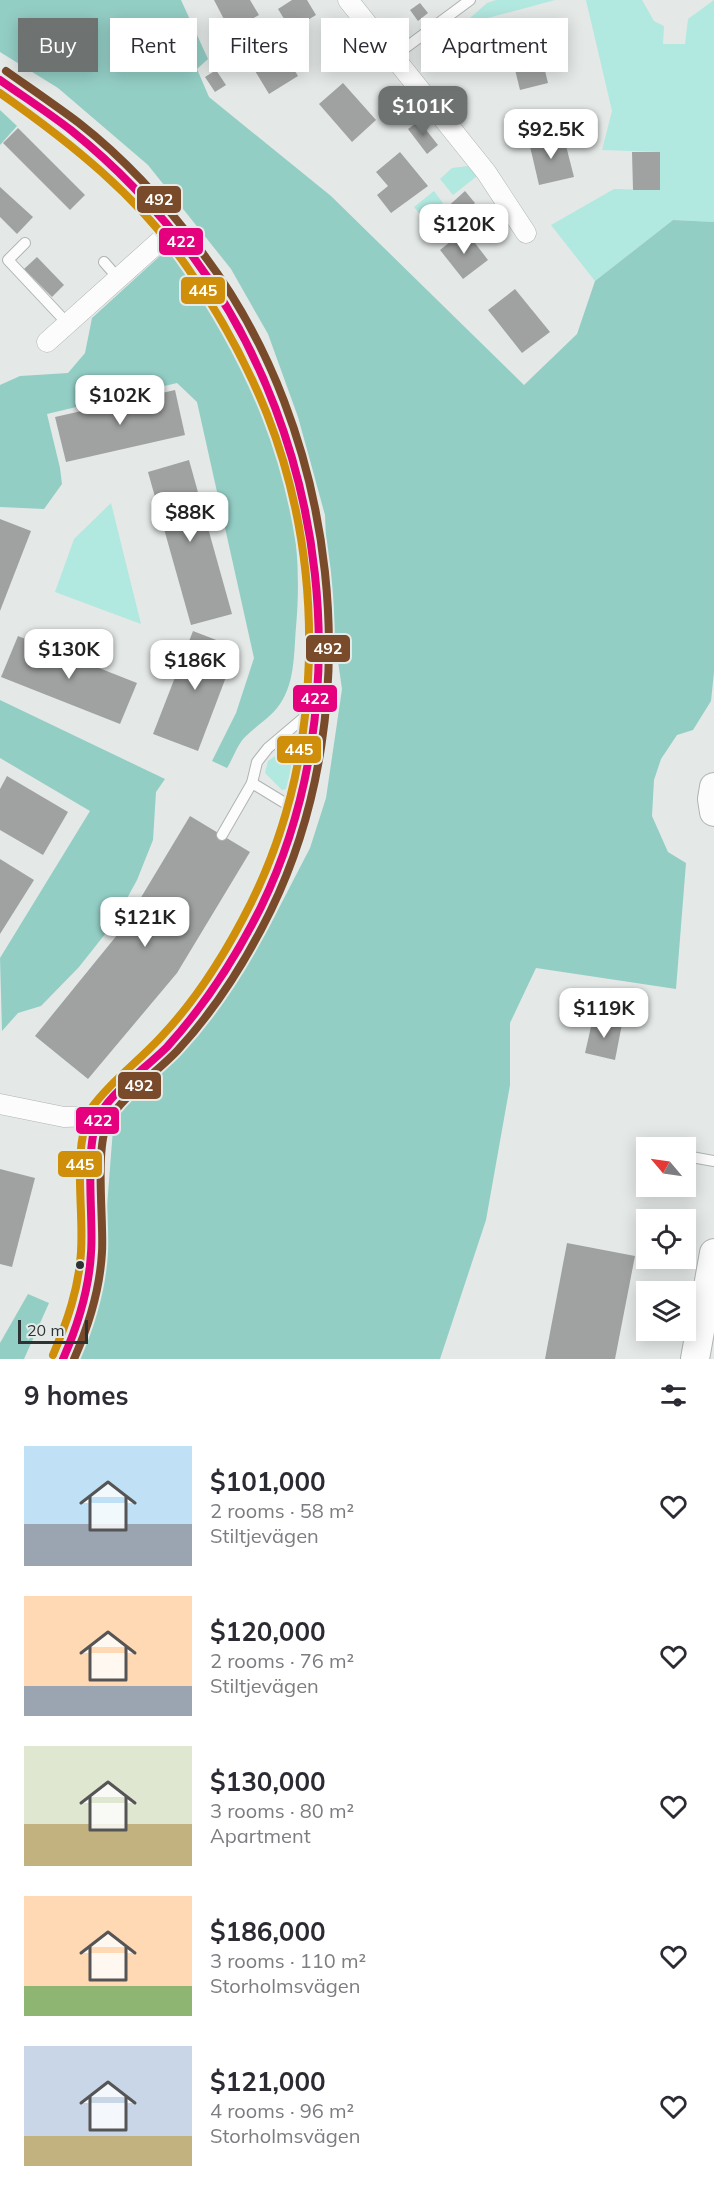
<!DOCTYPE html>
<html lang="en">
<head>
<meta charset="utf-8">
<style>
  :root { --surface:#fff; --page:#f7f7f7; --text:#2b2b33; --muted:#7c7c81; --accent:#6e7271 }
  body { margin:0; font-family:Mulish,sans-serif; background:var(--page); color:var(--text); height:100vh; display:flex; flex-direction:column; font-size:22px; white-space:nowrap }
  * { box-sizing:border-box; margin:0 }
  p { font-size:20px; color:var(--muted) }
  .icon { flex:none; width:33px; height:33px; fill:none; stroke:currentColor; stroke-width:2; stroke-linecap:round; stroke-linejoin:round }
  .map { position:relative; height:1359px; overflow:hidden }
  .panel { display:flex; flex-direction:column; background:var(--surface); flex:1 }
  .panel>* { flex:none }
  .banner { position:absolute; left:18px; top:18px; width:678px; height:54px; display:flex; gap:12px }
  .needle { width:39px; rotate:299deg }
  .tools { position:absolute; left:636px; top:1137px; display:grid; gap:12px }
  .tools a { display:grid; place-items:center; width:60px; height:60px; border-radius:0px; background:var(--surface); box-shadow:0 3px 15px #0003; font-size:30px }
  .scale { position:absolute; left:18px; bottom:15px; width:70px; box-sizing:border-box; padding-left:6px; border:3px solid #2f3232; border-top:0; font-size:16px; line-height:21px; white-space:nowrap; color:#2f3232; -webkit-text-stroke:4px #e3eae8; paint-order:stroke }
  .price { position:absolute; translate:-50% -51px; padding:0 14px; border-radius:12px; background:#fff; color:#222; font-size:20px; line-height:39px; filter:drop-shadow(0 2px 3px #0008) }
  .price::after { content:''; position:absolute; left:50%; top:36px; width:18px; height:14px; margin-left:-9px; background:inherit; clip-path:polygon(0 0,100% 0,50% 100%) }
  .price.selected { background:var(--accent); color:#fff }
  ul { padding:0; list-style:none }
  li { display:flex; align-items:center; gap:18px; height:150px; padding:0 24px }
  li span { display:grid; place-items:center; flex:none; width:168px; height:120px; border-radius:0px; color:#555 }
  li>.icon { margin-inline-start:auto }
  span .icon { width:72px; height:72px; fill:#fffc; stroke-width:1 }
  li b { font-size:26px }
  h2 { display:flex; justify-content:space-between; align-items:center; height:72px; padding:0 24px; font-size:26px }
  .tag { padding:0 21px; border-radius:0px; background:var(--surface); box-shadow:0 3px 15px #0003; font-size:21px; line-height:54px }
  .tag.selected { background:var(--accent); color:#fff }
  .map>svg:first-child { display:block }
</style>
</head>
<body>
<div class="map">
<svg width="714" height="1359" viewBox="0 0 714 1359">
  <rect width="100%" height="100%" fill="#e4e9e7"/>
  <!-- green -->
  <g fill="#b1e8df">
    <path d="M496,0H555L462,25L487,3Z"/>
    <path d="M586,0H642L654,21L664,26L663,44H685L688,19L714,0V222L673,220L595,281L551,225L614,189L660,190V152L602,150L612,111Z"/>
    <path d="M468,166L477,176L453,195L440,179L452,168Z"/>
    <path d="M434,191L443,203L424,219L414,207Z"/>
    <path d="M111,503L141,624L55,592L74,539Z"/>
    <path d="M287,748C303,758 295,775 287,789L282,790L265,773L268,761Z"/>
  </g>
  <!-- forest -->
  <g fill="#93cec5">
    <path d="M0,0H181L208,59L197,69L209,97L331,196L524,385L577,334L595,281L673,220L714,222V672L711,701L693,730L677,735L661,759L654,780L652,816L668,852L686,863L676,989L536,968L510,1023V1085L486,1220L440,1359H75L97,1297L103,1258L113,1129L117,1112L169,1063L213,1015L267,931L310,848L326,798L342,689L328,592L325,515L298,417L268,334L231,269L148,165L58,88L0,52Z"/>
    <path d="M0,110L17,126L0,145Z"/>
    <path d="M161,255L173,256C256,367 309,486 296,627C294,650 295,678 283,699C274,716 258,724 245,737C237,745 233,759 227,768L212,761L236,713L254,658L197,402L177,383L47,414L60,468L62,484L44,509L0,507V385L20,376L68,373L85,353L92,318Z"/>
    <path d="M0,700L165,779L156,792L153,840L137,880L113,924L79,967L41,1006L18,1013L2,1031L0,958L90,811L0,758Z"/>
    <path d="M28,1294L49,1303L24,1359H0V1343Z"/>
  </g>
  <!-- building -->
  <g fill="#a0a2a2">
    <path d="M214,0H250L259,15L230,31Z"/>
    <path d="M292,0H307L316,15L291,30L278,9Z"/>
    <path d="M420,3L428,13L418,21L410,10Z"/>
    <path d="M536,34L548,83L520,90L508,41Z"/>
    <path d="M275,38L298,76L269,94L246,56Z"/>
    <path d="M216,70L226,85L215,92L205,77Z"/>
    <path d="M343,83L376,120L352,142L319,104Z"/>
    <path d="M536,110L540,127L508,134L504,117Z"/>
    <path d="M419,121L438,145L427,154L408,129Z"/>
    <path d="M18,128L85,195L70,210L3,143Z"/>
    <path d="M563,134L574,177L539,185L529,142Z"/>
    <path d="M400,152L428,186L391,213L377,195L388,186L376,172Z"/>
    <path d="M632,152H660V190H633Z"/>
    <path d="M0,187L33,217L17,234L0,217Z"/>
    <path d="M465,191L475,203L454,222L444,210Z"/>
    <path d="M465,230L488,260L463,279L440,250Z"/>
    <path d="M37,257L64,285L52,297L24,269Z"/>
    <path d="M515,289L550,332L522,353L488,310Z"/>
    <path d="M175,390L185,435L66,462L55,417Z"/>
    <path d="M189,460L232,614L191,625L148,472Z"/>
    <path d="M0,519L31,531L0,611Z"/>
    <path d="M193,631L237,648L198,751L153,734Z"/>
    <path d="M18,636L137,683L120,724L1,677Z"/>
    <path d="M7,776L68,812L43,855L0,830V789Z"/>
    <path d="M190,816L250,852L177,973L88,1079L35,1036L122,929Z"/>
    <path d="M0,859L34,880L0,934Z"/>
    <path d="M593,1018L622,1024L615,1060L585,1053Z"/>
    <path d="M0,1169L35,1178L12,1267L0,1264Z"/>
    <path d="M567,1243L635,1256L615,1359H545Z"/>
  </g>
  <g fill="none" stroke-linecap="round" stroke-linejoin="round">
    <defs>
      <g id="lane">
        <path d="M393,57L470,0"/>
        <path d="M25,243L8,260L67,323"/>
        <path d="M104,262L118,278"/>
        <path d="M252,783L298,811"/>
        <path d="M222,835L252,783L257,762L268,748L314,709"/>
        <path d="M686,1156L714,1161"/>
      </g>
      <g id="street">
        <path d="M348,0L486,172L526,233"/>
        <path d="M0,80C206,207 330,429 318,672C314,755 298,832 261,906C234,961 200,1013 157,1057C143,1073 111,1098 100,1114C87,1133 93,1213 92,1238C92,1279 80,1322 63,1359"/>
        <path d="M47,342L171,231"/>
        <path d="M0,1104L64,1117L98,1116"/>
      </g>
      <g id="secondary">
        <path d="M714,787L712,799L714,812"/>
        <path d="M695,1359L714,1253"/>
      </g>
    </defs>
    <!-- lane casing -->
    <use href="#lane" stroke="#afb3b2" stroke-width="12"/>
    <!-- street casing -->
    <use href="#street" stroke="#afb3b2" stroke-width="21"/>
    <!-- secondary casing -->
    <use href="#secondary" stroke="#afb3b2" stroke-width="30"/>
    <!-- lane -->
    <use href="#lane" stroke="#fbfcfb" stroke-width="10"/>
    <!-- street -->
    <use href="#street" stroke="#fbfcfb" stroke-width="20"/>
    <!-- secondary -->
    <use href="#secondary" stroke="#fbfcfb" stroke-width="28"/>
    <defs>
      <path id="bus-1" d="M0,80C24,97 49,113 72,131C117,167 159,212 194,258C328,439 360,703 261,907C236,957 205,1005 167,1047C147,1067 113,1091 100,1114C83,1144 94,1218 91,1253C89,1290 78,1325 63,1359"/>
      <path id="bus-2" d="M0,93C70,142 138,196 187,267C219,313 246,362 267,414C327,567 324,756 251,903C227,951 198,998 161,1037C138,1062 109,1083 90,1110C72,1154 84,1206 81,1252C79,1288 67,1322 53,1355"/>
      <path id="bus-3" d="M6,71C30,88 55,105 79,123C125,159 166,204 201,251C339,431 370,706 271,910C246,961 215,1010 177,1051C158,1071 121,1098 109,1120C94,1145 104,1220 102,1252C100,1289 89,1325 74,1359"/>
    </defs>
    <!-- bus-1 casing -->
    <use href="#bus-1" stroke="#e3eae8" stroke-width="12"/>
    <!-- bus-2 casing -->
    <use href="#bus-2" stroke="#e3eae8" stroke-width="12"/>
    <!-- bus-3 casing -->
    <use href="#bus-3" stroke="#e3eae8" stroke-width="12"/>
    <!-- bus-1 -->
    <use href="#bus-1" stroke="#e5007d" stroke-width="8"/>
    <!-- bus-2 -->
    <use href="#bus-2" stroke="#cf8f0a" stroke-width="8"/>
    <!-- bus-3 -->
    <use href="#bus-3" stroke="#7a4b2a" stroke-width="8"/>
  </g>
  <!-- markers -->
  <circle fill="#2f3232" stroke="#e3eae8" stroke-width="2" cx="80" cy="1265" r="5"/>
  <g stroke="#e3eae8" stroke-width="2">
    <rect x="136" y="185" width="46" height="29" rx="6" fill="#7a4b2a"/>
    <rect x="158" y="227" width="46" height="29" rx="6" fill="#e5007d"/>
    <rect x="180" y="276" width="46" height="29" rx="6" fill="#cf8f0a"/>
    <rect x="305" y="634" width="46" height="29" rx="6" fill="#7a4b2a"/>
    <rect x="292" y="684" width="46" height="29" rx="6" fill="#e5007d"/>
    <rect x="276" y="735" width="46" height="29" rx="6" fill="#cf8f0a"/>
    <rect x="117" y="1071" width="45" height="29" rx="6" fill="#7a4b2a"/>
    <rect x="75" y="1106" width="45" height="29" rx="6" fill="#e5007d"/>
    <rect x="57" y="1150" width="46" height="28" rx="6" fill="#cf8f0a"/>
  </g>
  <g font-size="16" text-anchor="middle" font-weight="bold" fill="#fff">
    <text x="159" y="205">492</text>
    <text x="181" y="247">422</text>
    <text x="203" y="296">445</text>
    <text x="328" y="654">492</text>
    <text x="315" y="704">422</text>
    <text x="299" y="755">445</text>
    <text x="139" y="1091">492</text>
    <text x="98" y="1126">422</text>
    <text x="80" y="1170">445</text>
  </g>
</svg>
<div class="tools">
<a><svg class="needle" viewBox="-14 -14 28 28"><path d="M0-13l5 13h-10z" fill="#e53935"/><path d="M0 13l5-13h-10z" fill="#7c7c81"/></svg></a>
<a><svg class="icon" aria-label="locate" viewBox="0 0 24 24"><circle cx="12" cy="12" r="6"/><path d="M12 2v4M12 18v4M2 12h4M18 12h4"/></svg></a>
<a><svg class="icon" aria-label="layers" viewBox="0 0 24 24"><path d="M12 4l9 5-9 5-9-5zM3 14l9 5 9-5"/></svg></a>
</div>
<div class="scale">20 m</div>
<b class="price selected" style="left:423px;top:137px">$101K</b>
<b class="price" style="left:551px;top:160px">$92.5K</b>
<b class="price" style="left:464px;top:255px">$120K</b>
<b class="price" style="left:120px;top:426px">$102K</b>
<b class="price" style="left:190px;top:543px">$88K</b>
<b class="price" style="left:69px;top:680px">$130K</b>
<b class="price" style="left:195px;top:691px">$186K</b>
<b class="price" style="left:145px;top:948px">$121K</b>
<b class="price" style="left:604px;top:1039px">$119K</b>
<div class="banner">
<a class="tag selected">Buy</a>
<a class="tag">Rent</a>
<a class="tag">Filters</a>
<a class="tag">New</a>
<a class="tag">Apartment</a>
</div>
</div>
<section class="panel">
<h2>9 homes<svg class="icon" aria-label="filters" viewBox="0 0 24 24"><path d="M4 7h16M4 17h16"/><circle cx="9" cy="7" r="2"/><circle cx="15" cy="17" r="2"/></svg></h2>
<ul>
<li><span style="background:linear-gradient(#bfe0f5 65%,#9aa5b1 0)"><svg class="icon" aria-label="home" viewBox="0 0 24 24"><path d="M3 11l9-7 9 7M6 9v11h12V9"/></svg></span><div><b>$101,000</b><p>2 rooms · 58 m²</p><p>Stiltjevägen</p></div><svg class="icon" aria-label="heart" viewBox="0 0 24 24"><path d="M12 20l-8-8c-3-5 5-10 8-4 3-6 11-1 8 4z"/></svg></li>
<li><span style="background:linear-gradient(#ffd9b3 75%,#9aa5b1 0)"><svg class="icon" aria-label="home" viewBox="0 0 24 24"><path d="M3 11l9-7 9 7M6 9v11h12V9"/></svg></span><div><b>$120,000</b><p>2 rooms · 76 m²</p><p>Stiltjevägen</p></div><svg class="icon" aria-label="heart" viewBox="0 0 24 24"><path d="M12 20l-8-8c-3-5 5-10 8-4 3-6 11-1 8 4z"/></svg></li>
<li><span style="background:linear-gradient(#dfe7d0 65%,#c2b280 0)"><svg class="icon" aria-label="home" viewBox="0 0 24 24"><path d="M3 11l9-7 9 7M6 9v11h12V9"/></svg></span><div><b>$130,000</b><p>3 rooms · 80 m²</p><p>Apartment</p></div><svg class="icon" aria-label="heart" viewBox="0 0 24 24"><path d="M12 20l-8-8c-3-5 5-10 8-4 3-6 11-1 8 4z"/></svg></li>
<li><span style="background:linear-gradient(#ffd9b3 75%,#8fb573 0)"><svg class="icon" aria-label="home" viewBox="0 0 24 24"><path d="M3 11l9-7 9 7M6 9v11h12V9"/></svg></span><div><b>$186,000</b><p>3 rooms · 110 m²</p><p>Storholmsvägen</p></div><svg class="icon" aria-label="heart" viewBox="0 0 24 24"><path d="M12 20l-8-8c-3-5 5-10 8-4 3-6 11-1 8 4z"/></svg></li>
<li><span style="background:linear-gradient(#c9d6e8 75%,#c2b280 0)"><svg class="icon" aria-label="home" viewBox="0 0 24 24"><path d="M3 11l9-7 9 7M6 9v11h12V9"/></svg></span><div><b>$121,000</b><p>4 rooms · 96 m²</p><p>Storholmsvägen</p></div><svg class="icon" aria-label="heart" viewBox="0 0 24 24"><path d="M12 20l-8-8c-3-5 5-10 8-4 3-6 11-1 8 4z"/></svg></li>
</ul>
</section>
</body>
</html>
